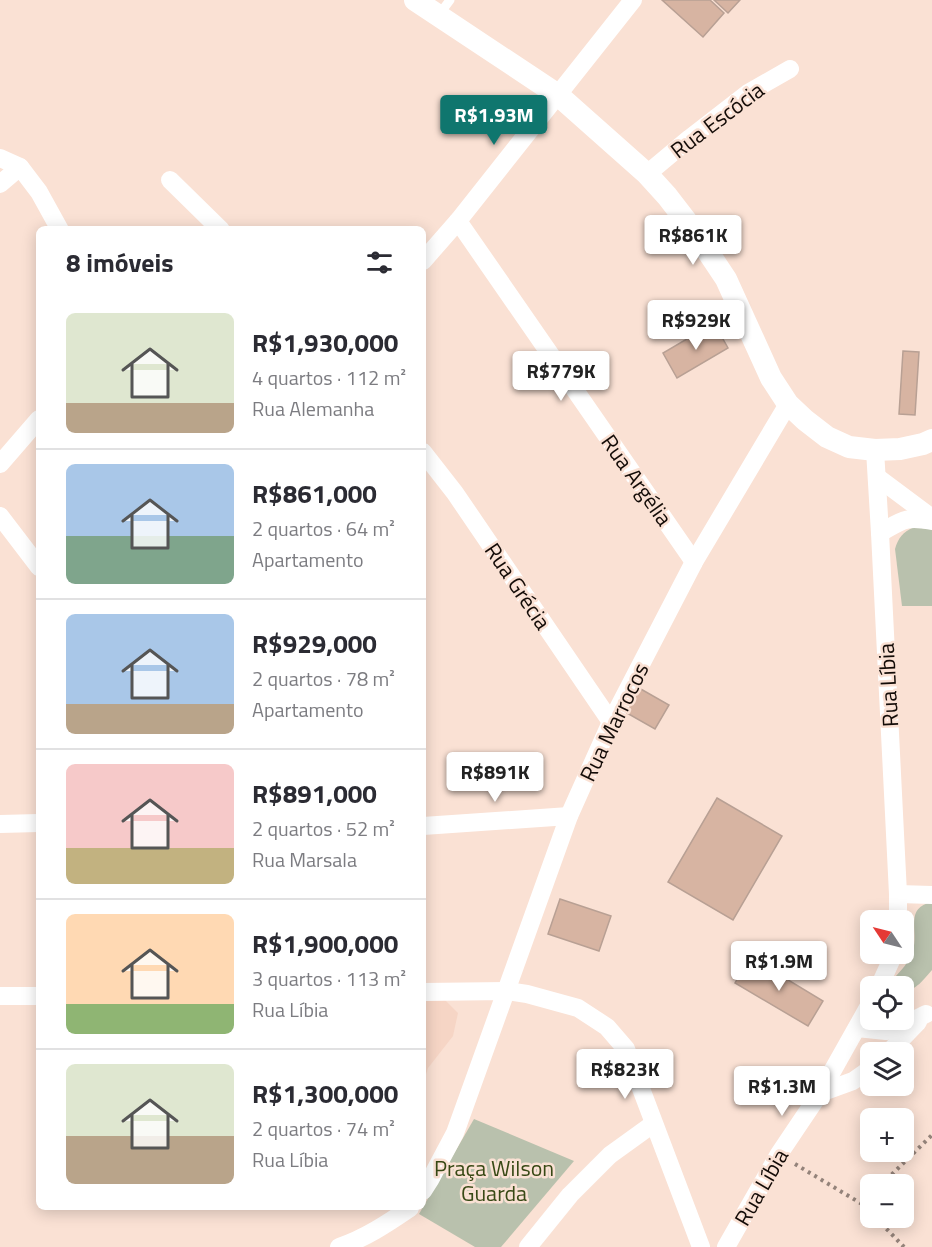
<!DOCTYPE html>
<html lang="pt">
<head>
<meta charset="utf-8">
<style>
  :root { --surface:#fff; --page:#f7f7f7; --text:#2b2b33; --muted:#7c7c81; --line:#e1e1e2; --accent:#0f766e }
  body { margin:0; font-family:"Titillium Web",sans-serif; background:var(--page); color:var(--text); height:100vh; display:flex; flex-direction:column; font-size:22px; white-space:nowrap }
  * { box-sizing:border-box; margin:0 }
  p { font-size:20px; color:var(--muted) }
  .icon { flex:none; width:33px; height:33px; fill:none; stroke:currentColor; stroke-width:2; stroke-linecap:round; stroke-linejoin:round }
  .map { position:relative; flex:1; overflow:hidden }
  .details { position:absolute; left:36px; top:226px; width:390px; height:984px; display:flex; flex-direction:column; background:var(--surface); border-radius:9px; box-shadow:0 3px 15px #0003 }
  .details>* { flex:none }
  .needle { width:39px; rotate:305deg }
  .tools { position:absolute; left:860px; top:910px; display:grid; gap:12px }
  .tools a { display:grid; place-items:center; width:54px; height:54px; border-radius:9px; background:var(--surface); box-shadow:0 3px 15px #0003; font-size:30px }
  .price { position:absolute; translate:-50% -51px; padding:0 14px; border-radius:6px; background:#fff; color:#222; font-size:20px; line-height:39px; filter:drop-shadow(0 2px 3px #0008) }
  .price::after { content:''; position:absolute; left:50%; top:36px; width:18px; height:14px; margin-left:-9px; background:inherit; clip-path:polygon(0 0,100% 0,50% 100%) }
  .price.selected { background:var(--accent); color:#fff }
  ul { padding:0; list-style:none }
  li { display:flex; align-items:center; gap:18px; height:150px; padding:0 30px }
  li+li { border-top:2px solid var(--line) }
  li span { display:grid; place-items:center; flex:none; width:168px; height:120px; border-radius:9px; color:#555 }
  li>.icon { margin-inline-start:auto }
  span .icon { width:72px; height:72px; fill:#fffc; stroke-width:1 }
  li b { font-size:26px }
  h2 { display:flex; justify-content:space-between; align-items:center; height:72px; padding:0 30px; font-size:26px }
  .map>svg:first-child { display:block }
</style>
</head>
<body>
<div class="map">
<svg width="932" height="1247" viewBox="0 0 932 1247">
  <rect width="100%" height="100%" fill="#fae1d4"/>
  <!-- built -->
  <path fill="#f6d5c5" d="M423,999H444L458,1013L453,1036L428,1068L423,1084Z"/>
  <!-- green -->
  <g fill="#b9c1ad">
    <path d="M914,527L929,529L932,530V606H902L895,549C898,538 903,532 914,527Z"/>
    <path d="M932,902V970C924,979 916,991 903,991V987H897L893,979C901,971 909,962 913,951C919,930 904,908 932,902Z"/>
    <path d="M474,1119L574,1161L501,1247H475L419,1214Z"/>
  </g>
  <!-- building -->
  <g fill="#d7b4a2" stroke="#b8a094" stroke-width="1.5">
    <path d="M662,0H710L724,13L703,37Z"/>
    <path d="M714,0H740L728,13Z"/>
    <path d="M714,323L728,348L677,378L663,353Z"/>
    <path d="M903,351L919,352L915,415L899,414Z"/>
    <path d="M639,688L669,705L655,729L625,712Z"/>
    <path d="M717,798L782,836L733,920L668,882Z"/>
    <path d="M560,899L611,916L599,951L548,934Z"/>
    <path d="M750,957L823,1001L808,1026L735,983Z"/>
  </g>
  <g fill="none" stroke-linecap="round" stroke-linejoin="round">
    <!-- path -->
    <g stroke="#94837a" stroke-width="4" stroke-dasharray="3 4.5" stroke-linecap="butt">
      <path d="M795,1164L862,1204L870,1212"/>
      <path d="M881,1185L932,1135"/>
      <path d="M862,1204L870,1196"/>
      <path d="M876,1218L904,1247"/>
    </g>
    <!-- service -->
    <path stroke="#fff" stroke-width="9" d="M438,16L450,0"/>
    <!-- minor -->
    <g stroke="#fff" stroke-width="18">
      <path d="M0,158L20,167L39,192L60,230"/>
      <path d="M647,174L690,138L748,93L790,69"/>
      <path d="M170,180L221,230"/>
      <path d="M0,184L20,167"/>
      <path d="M458,221L694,562"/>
      <path d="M423,261L458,221L633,0"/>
      <path d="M875,450L880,533L898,894V921"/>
      <path d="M423,452L455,493L611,722"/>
      <path d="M0,464L39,419"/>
      <path d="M877,477L932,518"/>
      <path d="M0,516L39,567"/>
      <path d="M880,533C903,520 905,516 932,521"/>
      <path d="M0,824L39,823"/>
      <path d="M423,826L569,816"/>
      <path d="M898,894L932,895"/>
      <path d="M879,987L894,954"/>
      <path d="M423,992L507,991L527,994L578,1008L607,1027L626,1049L701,1247"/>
      <path d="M0,996H39"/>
      <path d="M857,1028L886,1031L900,1027L926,1014"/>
      <path d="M888,1053L918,1022"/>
      <path d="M820,1093L853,1081L870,1069"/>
      <path d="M423,1191L430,1180L455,1133L569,816L611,722L694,562L788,404"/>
      <path d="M339,1247C364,1239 388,1223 410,1208"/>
      <path d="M528,1247L570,1195L610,1155L653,1124"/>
      <path d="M726,1247L779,1154L820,1093L870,1004"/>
    </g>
    <!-- tertiary -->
    <path stroke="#fff" stroke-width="22" d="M415,0L558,95L647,174L667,196L694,231L726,279L771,378L788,404L805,420L827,437L849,447L875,450L900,449L923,444L932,440"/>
  </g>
  <g text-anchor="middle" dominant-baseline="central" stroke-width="5" stroke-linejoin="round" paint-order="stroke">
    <!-- street labels -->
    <g font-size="22" fill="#130b07" stroke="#fae1d4">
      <text transform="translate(717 120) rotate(-37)">Rua Escócia</text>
      <text transform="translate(637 480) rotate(55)">Rua Argélia</text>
      <text transform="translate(518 586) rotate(56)">Rua Grécia</text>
      <text transform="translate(888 685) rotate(-93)">Rua Líbia</text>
      <text transform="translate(614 722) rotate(-64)">Rua Marrocos</text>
      <text transform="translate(761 1187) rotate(-60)">Rua Líbia</text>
    </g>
    <!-- park labels -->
    <g font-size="22" fill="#384915" stroke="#fae1d4">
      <text x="494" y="1168">Praça Wilson<tspan x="494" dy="25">Guarda</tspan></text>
    </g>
  </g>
</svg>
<div class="tools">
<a><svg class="needle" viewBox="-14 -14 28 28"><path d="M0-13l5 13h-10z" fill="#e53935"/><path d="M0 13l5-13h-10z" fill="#7c7c81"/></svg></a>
<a><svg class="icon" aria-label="locate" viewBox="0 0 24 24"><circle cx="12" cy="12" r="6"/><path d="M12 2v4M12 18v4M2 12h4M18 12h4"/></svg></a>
<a><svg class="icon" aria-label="layers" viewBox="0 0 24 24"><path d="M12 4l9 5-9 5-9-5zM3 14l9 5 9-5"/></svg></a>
<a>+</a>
<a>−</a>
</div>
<b class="price selected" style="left:494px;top:146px">R$1.93M</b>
<b class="price" style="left:693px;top:266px">R$861K</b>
<b class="price" style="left:696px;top:351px">R$929K</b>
<b class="price" style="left:561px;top:402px">R$779K</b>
<b class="price" style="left:495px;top:803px">R$891K</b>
<b class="price" style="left:779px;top:992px">R$1.9M</b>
<b class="price" style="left:625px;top:1100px">R$823K</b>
<b class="price" style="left:782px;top:1117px">R$1.3M</b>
<section class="details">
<h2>8 imóveis<svg class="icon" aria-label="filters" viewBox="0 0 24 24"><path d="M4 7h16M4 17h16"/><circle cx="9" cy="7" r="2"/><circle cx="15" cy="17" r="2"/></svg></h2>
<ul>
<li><span style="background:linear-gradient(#dfe7d0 75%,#b9a48a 0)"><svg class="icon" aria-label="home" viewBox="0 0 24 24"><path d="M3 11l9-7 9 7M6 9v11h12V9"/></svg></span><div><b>R$1,930,000</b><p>4 quartos · 112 m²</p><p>Rua Alemanha</p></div></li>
<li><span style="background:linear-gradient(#a9c7e8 60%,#7fa58c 0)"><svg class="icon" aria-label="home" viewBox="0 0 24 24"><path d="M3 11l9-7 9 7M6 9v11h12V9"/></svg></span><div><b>R$861,000</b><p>2 quartos · 64 m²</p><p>Apartamento</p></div></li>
<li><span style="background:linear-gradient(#a9c7e8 75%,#b9a48a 0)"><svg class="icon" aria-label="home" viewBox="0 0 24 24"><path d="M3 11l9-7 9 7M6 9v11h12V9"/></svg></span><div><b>R$929,000</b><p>2 quartos · 78 m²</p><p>Apartamento</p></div></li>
<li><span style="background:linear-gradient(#f6c9c9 70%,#c2b280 0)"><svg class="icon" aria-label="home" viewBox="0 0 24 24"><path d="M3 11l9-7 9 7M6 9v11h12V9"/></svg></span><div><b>R$891,000</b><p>2 quartos · 52 m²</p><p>Rua Marsala</p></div></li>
<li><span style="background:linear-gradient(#ffd9b3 75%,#8fb573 0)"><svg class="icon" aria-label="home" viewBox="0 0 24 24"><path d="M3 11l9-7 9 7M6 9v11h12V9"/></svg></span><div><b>R$1,900,000</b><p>3 quartos · 113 m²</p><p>Rua Líbia</p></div></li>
<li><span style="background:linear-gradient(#dfe7d0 60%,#b9a48a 0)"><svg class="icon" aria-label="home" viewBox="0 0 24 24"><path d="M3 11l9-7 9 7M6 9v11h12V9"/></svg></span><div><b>R$1,300,000</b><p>2 quartos · 74 m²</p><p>Rua Líbia</p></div></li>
</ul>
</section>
</div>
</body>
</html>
